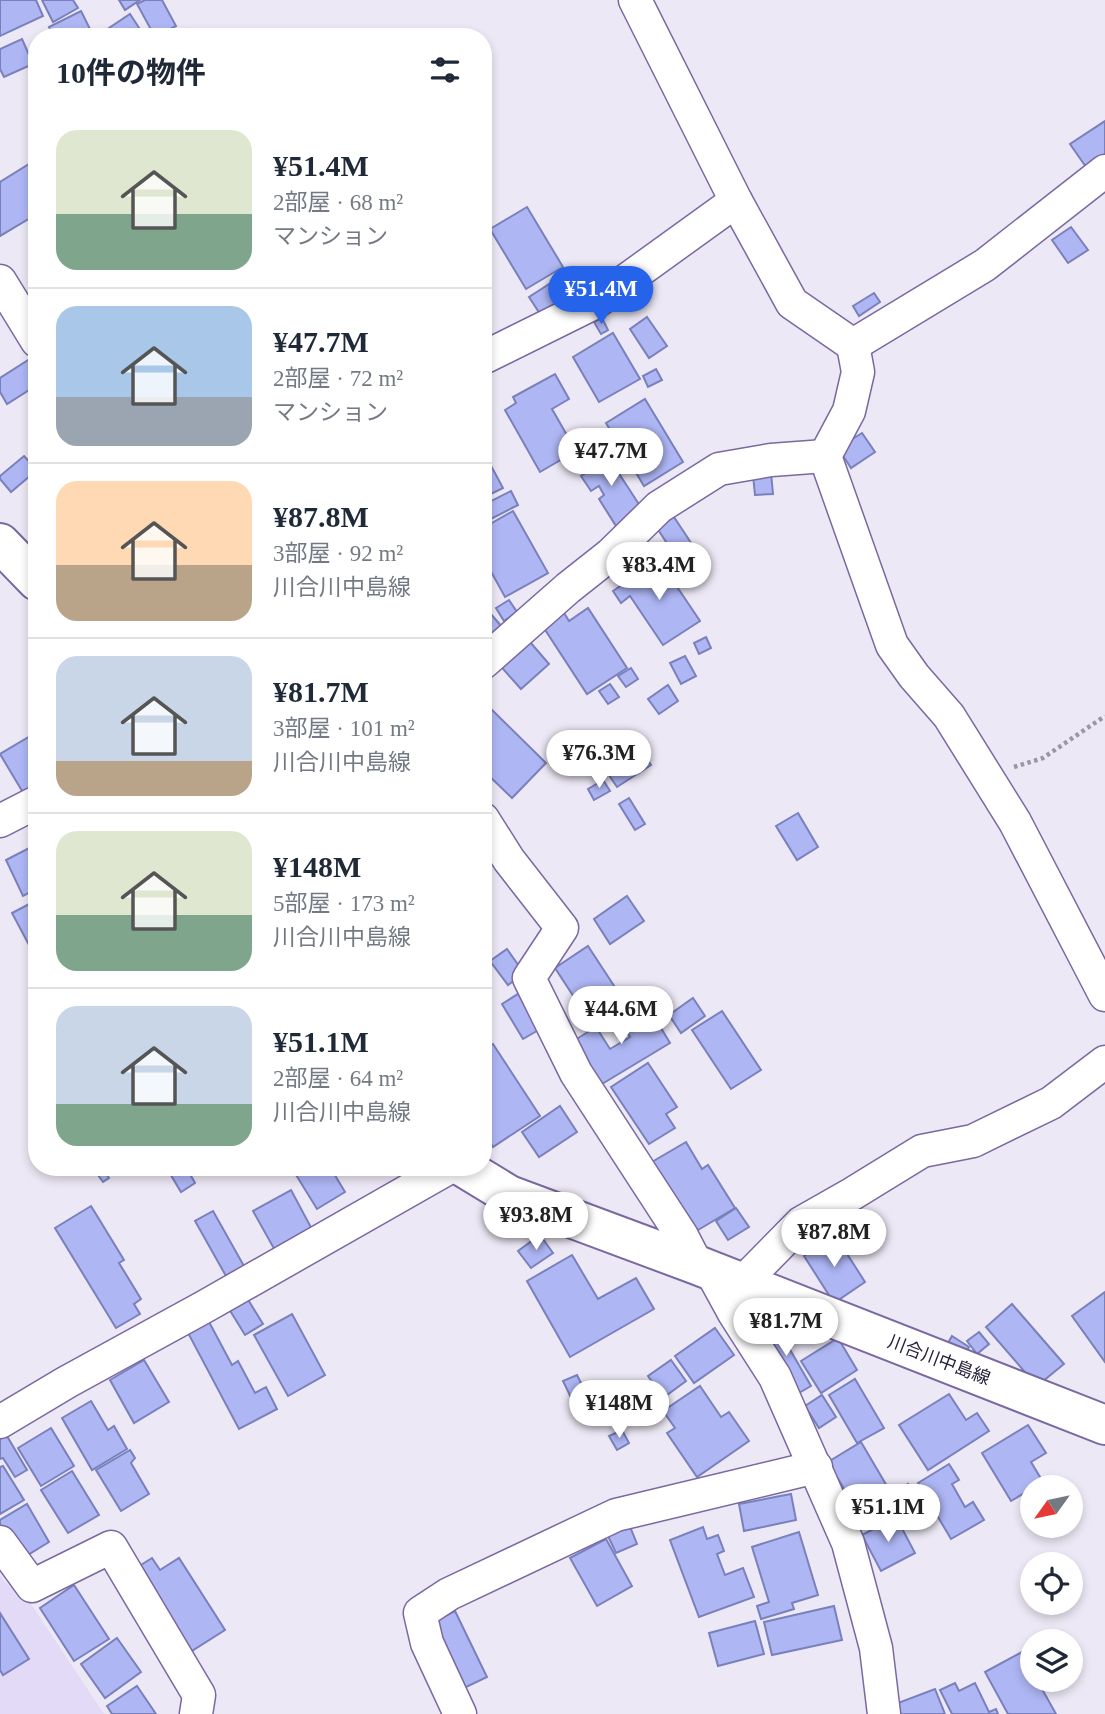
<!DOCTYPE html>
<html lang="ja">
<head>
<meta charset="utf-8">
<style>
  :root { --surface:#fff; --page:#f6f6f7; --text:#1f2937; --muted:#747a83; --line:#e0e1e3; --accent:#2563eb }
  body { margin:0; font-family:"Times New Roman","Noto Sans JP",serif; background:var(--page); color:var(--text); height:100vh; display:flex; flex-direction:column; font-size:26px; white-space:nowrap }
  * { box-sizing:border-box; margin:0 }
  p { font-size:23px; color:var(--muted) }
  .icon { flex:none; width:38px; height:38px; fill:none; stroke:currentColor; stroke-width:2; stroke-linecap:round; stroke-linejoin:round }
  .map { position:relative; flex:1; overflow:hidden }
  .side { position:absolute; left:28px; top:28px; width:464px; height:1148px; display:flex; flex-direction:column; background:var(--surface); border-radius:28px; box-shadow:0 4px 10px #0003 }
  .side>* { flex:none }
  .needle { width:46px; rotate:237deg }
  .buttons { position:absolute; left:1020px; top:1475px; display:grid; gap:14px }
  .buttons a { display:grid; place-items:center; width:63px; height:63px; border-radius:50%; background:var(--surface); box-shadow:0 4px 10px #0003; font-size:35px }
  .price { position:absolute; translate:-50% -60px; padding:0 16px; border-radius:24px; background:#fff; color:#222; font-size:23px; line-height:46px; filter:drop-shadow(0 2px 4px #0008) }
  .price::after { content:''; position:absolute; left:50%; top:42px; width:21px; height:16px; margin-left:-10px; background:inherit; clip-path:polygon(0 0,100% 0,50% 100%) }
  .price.current { background:var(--accent); color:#fff }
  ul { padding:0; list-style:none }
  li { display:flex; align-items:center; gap:21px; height:175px; padding:0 28px }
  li+li { border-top:2px solid var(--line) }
  li span { display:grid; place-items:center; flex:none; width:196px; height:140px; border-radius:21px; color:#555 }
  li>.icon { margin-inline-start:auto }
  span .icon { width:84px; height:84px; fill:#fffc; stroke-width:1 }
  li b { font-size:30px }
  h2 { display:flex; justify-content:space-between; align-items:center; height:84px; padding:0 28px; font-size:30px }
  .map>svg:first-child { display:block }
</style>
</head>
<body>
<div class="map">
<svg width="1105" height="1714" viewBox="0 0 1105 1714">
  <rect width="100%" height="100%" fill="#ece8f5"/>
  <!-- built -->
  <path fill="#e2daf6" d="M0,1575L5,1582L29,1601L104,1714H0Z"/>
  <!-- building -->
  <g fill="#aeb6f4" stroke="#7980bb" stroke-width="2">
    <path d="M0,0H36L43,16L0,36Z"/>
    <path d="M42,0H73L78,8L53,22Z"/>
    <path d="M119,0H140L125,10Z"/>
    <path d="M145,0H162L176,26L155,37L137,4Z"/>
    <path d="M81,11L91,31L80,37H54L49,27Z"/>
    <path d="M130,14L145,37H110L106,30Z"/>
    <path d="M190,29L195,37H175Z"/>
    <path d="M22,39L33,64L4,77L0,69V49Z"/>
    <path d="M1105,121V155L1086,167L1070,144Z"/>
    <path d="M37,159V214L0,236V182Z"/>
    <path d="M527,207L563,267L526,289L490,229Z"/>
    <path d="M1071,227L1088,250L1068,263L1052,240Z"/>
    <path d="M571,270L586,293L544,320L529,297Z"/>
    <path d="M874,293L880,302L859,316L853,306Z"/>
    <path d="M647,317L667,346L649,358L630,329Z"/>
    <path d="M602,318L608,330L601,334L594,322Z"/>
    <path d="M613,333L640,379L599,402L573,357Z"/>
    <path d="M36,355L37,385L7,404L0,392V378Z"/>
    <path d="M656,369L662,380L648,387L643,376Z"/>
    <path d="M555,374L569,399L552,409L576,451L540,472L505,410L516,403L513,397Z"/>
    <path d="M645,399L683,462L644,486L606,423Z"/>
    <path d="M862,433L875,452L851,468L838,448Z"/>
    <path d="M603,449L642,509L616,526L599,499L604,495L599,486L591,491L581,476L590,470L584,461Z"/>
    <path d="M24,456L37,470L11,492L0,479V476Z"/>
    <path d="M489,462L503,488L483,498V465Z"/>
    <path d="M771,473L773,494L755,495L753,475Z"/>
    <path d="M511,491L518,505L483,523V505Z"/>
    <path d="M513,511L548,573L505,597L483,557V528Z"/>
    <path d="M674,517L699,555L682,566L657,528Z"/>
    <path d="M659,560L700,621L663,645L630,596L621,603L613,591Z"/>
    <path d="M509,600L517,612L504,621L496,608Z"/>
    <path d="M483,605L503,628L483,645Z"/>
    <path d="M561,608L569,621L588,608L627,668L587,694L540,622Z"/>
    <path d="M524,635L549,664L521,689L496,661Z"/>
    <path d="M706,637L711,648L699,654L694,643Z"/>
    <path d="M685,656L696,676L681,684L670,663Z"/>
    <path d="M631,668L638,679L626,687L618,676Z"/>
    <path d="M610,684L619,697L608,704L599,691Z"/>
    <path d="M668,685L678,701L659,714L648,699Z"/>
    <path d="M483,701L546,763L512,798L483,770Z"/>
    <path d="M37,732V789L25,796L0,754Z"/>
    <path d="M635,740L651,765L617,787L600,762Z"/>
    <path d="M603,780L610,791L594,800L588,789Z"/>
    <path d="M629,798L645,824L635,830L619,804Z"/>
    <path d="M798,813L818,847L797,860L776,826Z"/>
    <path d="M31,847L37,858V889L23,896L6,860Z"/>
    <path d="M627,896L644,921L610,944L594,919Z"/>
    <path d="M37,900V960L12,913Z"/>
    <path d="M588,946L620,995L587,1017L555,968Z"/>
    <path d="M507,949L524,973L508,985L490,961Z"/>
    <path d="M521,992L542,1028L523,1039L502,1004Z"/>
    <path d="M693,998L705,1016L681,1033L669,1015Z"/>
    <path d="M646,1003L670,1043L597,1087L570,1043L596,1027L610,1049L630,1037L619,1020Z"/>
    <path d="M722,1011L761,1070L731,1089L692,1030Z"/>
    <path d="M493,1044L540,1116L493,1147L483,1130V1050Z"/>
    <path d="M648,1063L677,1107L666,1114L675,1128L649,1144L611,1087Z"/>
    <path d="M560,1106L577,1132L539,1157L522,1132Z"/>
    <path d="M686,1142L702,1169L708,1165L735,1208L688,1236L645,1166Z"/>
    <path d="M92,1167H101L109,1178L103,1182Z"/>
    <path d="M166,1167H186L195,1183L181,1192Z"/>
    <path d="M297,1167H330L345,1192L317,1209L293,1170Z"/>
    <path d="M291,1190L314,1233L277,1254L253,1211Z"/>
    <path d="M91,1206L124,1260L119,1263L141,1299L134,1304L140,1314L116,1328L55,1228Z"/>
    <path d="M736,1208L749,1227L728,1240L716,1221Z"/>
    <path d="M213,1211L244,1266L226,1276L195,1221Z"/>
    <path d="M540,1235L553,1253L531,1268L518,1251Z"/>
    <path d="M835,1235L865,1282L834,1303L804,1256Z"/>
    <path d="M572,1255L598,1299L636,1278L654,1309L570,1357L527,1281Z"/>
    <path d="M1105,1292V1362L1072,1316Z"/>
    <path d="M244,1293L263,1324L245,1335L226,1304Z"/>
    <path d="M1012,1304L1064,1364L1037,1386L986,1327Z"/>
    <path d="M292,1314L325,1375L288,1396L254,1335Z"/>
    <path d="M208,1320L232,1365L238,1361L255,1393L266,1387L277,1409L239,1429L187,1331Z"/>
    <path d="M774,1322L811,1386L799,1393L762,1330Z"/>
    <path d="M715,1328L734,1355L694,1383L675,1356Z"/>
    <path d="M979,1332L989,1344L977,1354L967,1341Z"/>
    <path d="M952,1336L969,1347L964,1355L948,1343Z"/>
    <path d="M838,1338L857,1370L821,1393L801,1361Z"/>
    <path d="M144,1360L169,1402L134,1423L110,1380Z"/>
    <path d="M671,1360L686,1381L663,1398L648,1376Z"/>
    <path d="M577,1375L589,1399L575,1406L563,1381Z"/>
    <path d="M855,1379L884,1428L857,1443L829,1395Z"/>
    <path d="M700,1386L721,1417L729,1412L749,1441L697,1477L667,1433L675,1428L663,1411Z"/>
    <path d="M949,1394L966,1420L977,1413L989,1431L928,1470L899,1425Z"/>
    <path d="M822,1395L836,1417L819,1428L805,1406Z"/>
    <path d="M91,1401L108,1430L114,1426L127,1449L92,1470L62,1418Z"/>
    <path d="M1028,1425L1046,1453L1031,1462L1043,1482L1011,1501L982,1453Z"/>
    <path d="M51,1428L74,1466L41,1486L18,1448Z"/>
    <path d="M622,1430L629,1443L617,1450L609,1436Z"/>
    <path d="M4,1431L27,1470L15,1477L3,1458L0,1459V1434Z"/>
    <path d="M861,1442L891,1493L866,1508L854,1488L846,1492L828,1462Z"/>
    <path d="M130,1450L135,1458L131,1463L149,1494L121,1511L96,1470Z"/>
    <path d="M949,1464L959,1480L952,1484L965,1507L973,1502L984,1520L951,1539L918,1483Z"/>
    <path d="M3,1466L24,1500L0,1514V1467Z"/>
    <path d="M72,1471L99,1515L68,1533L41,1490Z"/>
    <path d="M908,1484L917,1497L899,1509L890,1496Z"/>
    <path d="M791,1494L796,1520L744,1531L739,1504Z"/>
    <path d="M27,1504L49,1542L18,1561L0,1530V1520Z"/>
    <path d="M896,1517L915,1553L881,1571L862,1535Z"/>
    <path d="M629,1524L637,1544L616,1553L607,1534Z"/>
    <path d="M703,1527L707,1539L718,1535L724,1551L717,1554L725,1575L743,1568L754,1597L699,1617L670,1540Z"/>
    <path d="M799,1532L818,1595L792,1603L794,1609L761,1619L757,1606L769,1602L752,1547Z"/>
    <path d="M606,1539L632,1586L597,1606L570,1558Z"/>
    <path d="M152,1558L160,1570L179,1558L225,1630L187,1654L133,1570Z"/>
    <path d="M74,1585L109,1639L74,1661L40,1608Z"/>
    <path d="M834,1606L842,1640L772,1655L764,1622Z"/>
    <path d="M455,1611L487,1677L462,1689L431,1623Z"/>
    <path d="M0,1613L29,1659L3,1675L0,1670Z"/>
    <path d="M755,1621L764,1654L718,1666L709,1633Z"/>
    <path d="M117,1638L141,1672L105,1698L81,1664Z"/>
    <path d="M1022,1652L1032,1671V1680H1037L1056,1714H1008L985,1672Z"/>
    <path d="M955,1683L959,1691L975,1683L989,1712L996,1709L998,1714H952L940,1690Z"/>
    <path d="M137,1686L156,1714H112L107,1706Z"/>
    <path d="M935,1689L945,1714H893L890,1706Z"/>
  </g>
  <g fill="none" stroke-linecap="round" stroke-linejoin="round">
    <defs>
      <g id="minor">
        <path d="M635,0L736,201L792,303L853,345L985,265L1105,171"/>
        <path d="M0,281L37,341"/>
        <path d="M853,345L858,372L849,411L825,456L892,645L914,676L949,716L1015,822L1105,995"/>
        <path d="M483,358L596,302L736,201"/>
        <path d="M483,663L568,588L611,554L659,507L719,469L771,460L825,456"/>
        <path d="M483,819L509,860L562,928L529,978L576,1073L682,1236L697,1265"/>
        <path d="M0,821L37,802"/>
        <path d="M711,1271L734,1313L775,1377L848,1543L876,1648L884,1714"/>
        <path d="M742,1283L801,1223L852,1194L922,1151L973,1141L1051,1103L1105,1062"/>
        <path d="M0,1422L67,1382L204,1307L450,1167"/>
        <path d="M0,1542L32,1586L111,1547L199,1695L196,1714"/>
        <path d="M460,1714L427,1643L420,1613L449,1594L616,1515L816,1467"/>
      </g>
      <g id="secondary">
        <path d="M0,543L37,581"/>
        <path d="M463,1167L509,1195L697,1265L1105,1425"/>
      </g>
    </defs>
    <!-- minor casing -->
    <use href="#minor" stroke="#7a68a0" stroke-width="35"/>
    <!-- secondary casing -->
    <use href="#secondary" stroke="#7a68a0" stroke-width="42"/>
    <!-- path -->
    <path stroke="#9b95a7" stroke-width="4.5" stroke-dasharray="3.5 3.5" stroke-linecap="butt" d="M1014,767L1043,758L1105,716"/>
    <!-- minor -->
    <use href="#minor" stroke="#fff" stroke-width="32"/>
    <!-- secondary -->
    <use href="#secondary" stroke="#fff" stroke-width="38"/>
  </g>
  <g text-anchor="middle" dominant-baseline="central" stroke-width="5" stroke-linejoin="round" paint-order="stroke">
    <!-- street labels -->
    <g font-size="18" fill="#282038" stroke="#fff">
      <text transform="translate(939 1360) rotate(21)">川合川中島線</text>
    </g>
  </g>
</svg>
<div class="buttons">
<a><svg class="needle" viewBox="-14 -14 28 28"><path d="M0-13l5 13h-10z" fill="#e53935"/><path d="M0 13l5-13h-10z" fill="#747a83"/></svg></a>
<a><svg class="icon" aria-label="locate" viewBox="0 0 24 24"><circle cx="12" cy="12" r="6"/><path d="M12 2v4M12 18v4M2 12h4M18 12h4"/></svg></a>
<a><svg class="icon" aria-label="layers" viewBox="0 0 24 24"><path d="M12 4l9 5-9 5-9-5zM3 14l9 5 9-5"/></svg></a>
</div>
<b class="price current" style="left:601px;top:326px">¥51.4M</b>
<b class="price" style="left:611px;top:488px">¥47.7M</b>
<b class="price" style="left:659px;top:602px">¥83.4M</b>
<b class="price" style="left:599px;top:790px">¥76.3M</b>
<b class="price" style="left:621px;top:1046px">¥44.6M</b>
<b class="price" style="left:536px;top:1252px">¥93.8M</b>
<b class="price" style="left:834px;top:1269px">¥87.8M</b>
<b class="price" style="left:786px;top:1358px">¥81.7M</b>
<b class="price" style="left:619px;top:1440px">¥148M</b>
<b class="price" style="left:888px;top:1544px">¥51.1M</b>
<section class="side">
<h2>10件の物件<svg class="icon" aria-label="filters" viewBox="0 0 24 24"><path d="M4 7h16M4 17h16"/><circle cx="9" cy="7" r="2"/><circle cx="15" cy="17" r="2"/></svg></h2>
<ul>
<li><span style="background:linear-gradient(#dfe7d0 60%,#7fa58c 0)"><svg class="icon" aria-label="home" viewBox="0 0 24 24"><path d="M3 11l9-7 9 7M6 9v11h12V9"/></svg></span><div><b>¥51.4M</b><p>2部屋 · 68 m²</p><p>マンション</p></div></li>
<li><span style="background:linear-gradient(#a9c7e8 65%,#9aa5b1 0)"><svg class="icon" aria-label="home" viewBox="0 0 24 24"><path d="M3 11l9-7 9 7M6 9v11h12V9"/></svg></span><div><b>¥47.7M</b><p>2部屋 · 72 m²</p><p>マンション</p></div></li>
<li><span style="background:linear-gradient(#ffd9b3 60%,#b9a48a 0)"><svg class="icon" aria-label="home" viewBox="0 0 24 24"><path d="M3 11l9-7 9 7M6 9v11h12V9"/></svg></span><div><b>¥87.8M</b><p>3部屋 · 92 m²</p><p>川合川中島線</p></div></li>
<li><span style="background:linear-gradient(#c9d6e8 75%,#b9a48a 0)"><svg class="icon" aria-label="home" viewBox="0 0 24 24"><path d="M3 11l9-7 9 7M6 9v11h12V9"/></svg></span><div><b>¥81.7M</b><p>3部屋 · 101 m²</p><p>川合川中島線</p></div></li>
<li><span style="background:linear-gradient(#dfe7d0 60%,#7fa58c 0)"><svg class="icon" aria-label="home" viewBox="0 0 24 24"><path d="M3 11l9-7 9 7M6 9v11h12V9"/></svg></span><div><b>¥148M</b><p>5部屋 · 173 m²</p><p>川合川中島線</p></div></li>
<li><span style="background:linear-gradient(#c9d6e8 70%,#7fa58c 0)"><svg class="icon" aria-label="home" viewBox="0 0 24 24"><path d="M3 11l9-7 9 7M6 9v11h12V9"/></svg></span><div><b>¥51.1M</b><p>2部屋 · 64 m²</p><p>川合川中島線</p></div></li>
</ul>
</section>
</div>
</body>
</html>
